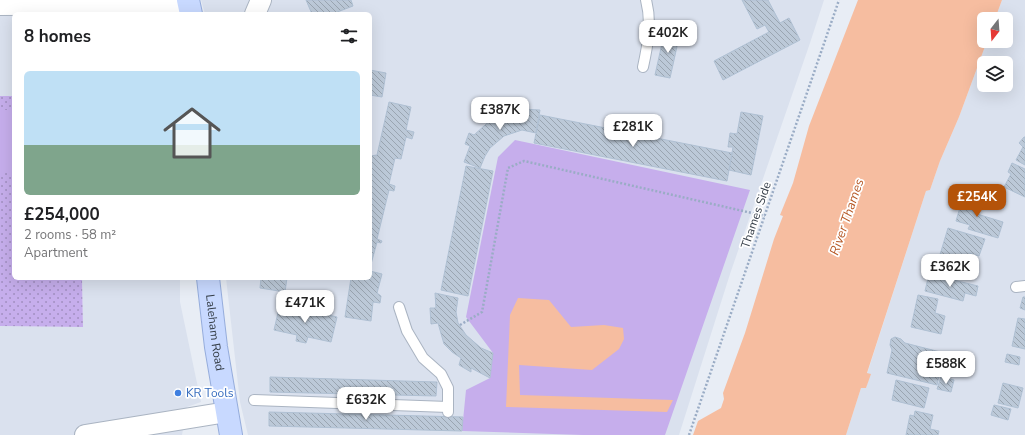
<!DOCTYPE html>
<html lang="en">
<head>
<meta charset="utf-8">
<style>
  :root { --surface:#fff; --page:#f6f6f6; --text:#202124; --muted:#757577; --accent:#b45309 }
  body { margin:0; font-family:"Nunito Sans",sans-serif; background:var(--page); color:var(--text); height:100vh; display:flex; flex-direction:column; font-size:15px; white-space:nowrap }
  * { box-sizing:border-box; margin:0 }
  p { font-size:13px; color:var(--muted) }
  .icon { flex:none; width:22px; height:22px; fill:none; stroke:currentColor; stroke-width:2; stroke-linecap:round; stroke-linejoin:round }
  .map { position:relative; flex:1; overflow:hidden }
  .details { position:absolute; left:12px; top:12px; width:360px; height:268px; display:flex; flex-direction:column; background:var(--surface); border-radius:6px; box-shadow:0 4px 16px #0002 }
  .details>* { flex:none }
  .needle { width:26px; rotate:197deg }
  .fabs { position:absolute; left:977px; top:12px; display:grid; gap:8px }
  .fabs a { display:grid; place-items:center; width:36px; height:36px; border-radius:6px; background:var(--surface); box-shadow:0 4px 16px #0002; font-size:20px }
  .price { position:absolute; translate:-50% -34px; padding:0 9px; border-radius:8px; background:#fff; color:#222; font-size:13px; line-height:26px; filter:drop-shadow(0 1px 2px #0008) }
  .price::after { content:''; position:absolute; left:50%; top:24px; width:12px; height:9px; margin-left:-6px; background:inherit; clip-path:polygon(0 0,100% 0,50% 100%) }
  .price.selected { background:var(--accent); color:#fff }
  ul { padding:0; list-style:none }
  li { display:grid; align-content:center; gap:8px; height:212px; padding:0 12px }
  li span { display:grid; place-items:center; height:124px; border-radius:6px; color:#555 }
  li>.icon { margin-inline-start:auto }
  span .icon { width:72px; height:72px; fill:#fffc; stroke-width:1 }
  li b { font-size:17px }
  h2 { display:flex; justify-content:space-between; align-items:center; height:48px; padding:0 12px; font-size:17px }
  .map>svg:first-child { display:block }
</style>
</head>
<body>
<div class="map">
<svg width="1025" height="435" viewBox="0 0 1025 435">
  <defs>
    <pattern id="grass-dots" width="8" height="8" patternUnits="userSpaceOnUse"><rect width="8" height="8" fill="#c6aeec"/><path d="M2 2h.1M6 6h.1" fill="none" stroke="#a28fc1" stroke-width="1.8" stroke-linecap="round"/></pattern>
    <pattern id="building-back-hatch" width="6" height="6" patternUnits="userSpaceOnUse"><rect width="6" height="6" fill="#bcc9d8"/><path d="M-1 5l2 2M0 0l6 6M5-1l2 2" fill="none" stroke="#9aa5b1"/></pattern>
  </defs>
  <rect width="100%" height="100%" fill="#e8edf5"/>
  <!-- residential -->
  <g fill="#dae1ee" fill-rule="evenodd">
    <path d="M0,0L14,14V96H0Z"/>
    <path d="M201,0H824L810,43L730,274L679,435H248L240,402L226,278H370V14H205Z"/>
    <path d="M1002,0H1025V435H846L861,388H866L870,374H867L926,191L930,190L940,161L959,117L987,41H1006V19H995ZM984,63H1006V85H984Z"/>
    <path d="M82,278H180V302L201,402L187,407L182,435H0V326L83,327Z"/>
  </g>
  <!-- grass -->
  <path fill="url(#grass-dots)" d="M0,96H14V278H82L83,327L0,326Z"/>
  <!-- park -->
  <g fill="#c6aeec">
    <rect x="0" y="110" width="14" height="62"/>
    <path d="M515,140L750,190L665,435H583L462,431L466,390L490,378L493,353L466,317L498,157Z"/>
  </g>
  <!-- water -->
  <g fill="#f6bda0">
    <path d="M858,0H1002L995,19H984V41H987L959,117L940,161L930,190L926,191L867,373L871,374L866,388H861L846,435H693L698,421L721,408L724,399L723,393L745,333L774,239L783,216L780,215L793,183L809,126Z"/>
    <path d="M518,298L549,300L571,327L604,325L623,328L624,339L619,349L592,370L519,365L520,395L673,400L667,412L506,407L510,315Z"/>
  </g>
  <!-- building -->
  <g fill="url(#building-back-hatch)" stroke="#afc0d3">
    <path d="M306,0H351L353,6L332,14H312Z"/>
    <path d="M742,0H768L780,23L789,18L800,40L723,80L714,61L769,32L765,25L757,29Z"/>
    <path d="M665,30L680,33L670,78L655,75Z"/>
    <path d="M370,70L386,73L382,97L370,95Z"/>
    <path d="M389,102L411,107L406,130L414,132L412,139L406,137L401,159L395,158L389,184L395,186L394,191L389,190L377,239L382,241L381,243L377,242L370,268V156L377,155Z"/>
    <path d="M521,103L522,109L540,110L536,133L522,130L504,136L490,148L485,156L480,168L464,162L470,146L465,144L469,133L474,135L495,116L508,111L507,105Z"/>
    <path d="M741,112L763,116L751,175L729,170L733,147H728L730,133L737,134Z"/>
    <path d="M540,115L732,153L727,181L534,143Z"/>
    <path d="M1024,137H1025V165L1016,160L1023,147L1019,143Z"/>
    <path d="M1012,163L1025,169V197L1004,187L1011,174L1008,172Z"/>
    <path d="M466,166L493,171L468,296L441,290Z"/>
    <path d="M964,194L982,199L977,214L1003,222L998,238L968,229L970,225L956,221Z"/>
    <path d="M948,228L985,239L979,256L969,253L962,276L936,268Z"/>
    <path d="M370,271L382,274L377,293L381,296L380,303L373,302L371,321L345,317L351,278H370Z"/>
    <path d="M929,274L978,286L976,296L965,293L963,301L925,291Z"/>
    <path d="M261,278H287L285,292L260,288Z"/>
    <path d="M435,293L458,298L456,312L458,323L466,335L481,348L493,353L490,378L471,368V372L459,365L461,358L452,352L444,344L438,323L431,324L430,308H436Z"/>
    <path d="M918,295L938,299L935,313L945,316L941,334L911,327Z"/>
    <path d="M1023,297H1025V310L1020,308Z"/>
    <path d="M280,304L337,317L331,342L308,337L306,343L296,341L297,335L274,330Z"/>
    <path d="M1018,318L1025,319V349L1012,346Z"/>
    <path d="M895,337L901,339L905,343L944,353L937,385L887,373L892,350L890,345L891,339Z"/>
    <path d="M1007,354L1020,357L1019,365L1005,362Z"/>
    <path d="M270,377L437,382L436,396L270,392Z"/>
    <path d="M941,377L954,380L951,392L937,389Z"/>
    <path d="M896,380L929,388L924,408L892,400Z"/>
    <path d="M1003,383L1023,388L1018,408L998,403Z"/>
    <path d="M994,405L1011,409L1008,420L991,415Z"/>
    <path d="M915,411L933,415L930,429L939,431L938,435H906L910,415L914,416Z"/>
    <path d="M269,412L463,417L462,431L269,426Z"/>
  </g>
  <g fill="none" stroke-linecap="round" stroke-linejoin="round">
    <defs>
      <g id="service">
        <path d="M643,67C648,44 652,23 646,0"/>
        <path d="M1016,287L1025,286"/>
        <path d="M399,307L407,331L423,358L441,374L448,388V412"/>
        <path d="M254,400L448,407"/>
      </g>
      <g id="minor">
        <path d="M0,5L189,4"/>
        <path d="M255,14L261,0"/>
        <path d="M85,435L227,412"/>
      </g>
      <g id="secondary">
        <path d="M188,0L191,14"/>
        <path id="s1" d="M208,278L216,347L231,435"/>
      </g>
    </defs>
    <!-- service casing -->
    <use href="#service" stroke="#aab4c2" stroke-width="12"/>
    <!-- minor casing -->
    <use href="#minor" stroke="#aab4c2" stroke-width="22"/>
    <!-- secondary casing -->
    <use href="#secondary" stroke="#96addc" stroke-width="24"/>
    <!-- path -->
    <g stroke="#9aacc5" stroke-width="2.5" stroke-dasharray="2 2" stroke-linecap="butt">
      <path d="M460,325L482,312L508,168L524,161L765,216"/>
      <path d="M689,435L839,0"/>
    </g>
    <!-- service -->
    <use href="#service" stroke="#fff" stroke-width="10"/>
    <!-- minor -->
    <use href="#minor" stroke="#fff" stroke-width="20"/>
    <!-- secondary -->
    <use href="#secondary" stroke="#c8d9ff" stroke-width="22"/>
  </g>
  <!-- markers -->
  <circle fill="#3f7fe0" stroke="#fff" stroke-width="1.5" cx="178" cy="393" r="4"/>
  <g text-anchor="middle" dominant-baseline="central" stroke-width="3.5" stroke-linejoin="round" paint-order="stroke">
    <!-- street labels -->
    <g font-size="12" fill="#363f49" stroke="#fff">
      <text transform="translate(756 215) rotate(-71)">Thames Side</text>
      <text stroke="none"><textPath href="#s1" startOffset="55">Laleham Road</textPath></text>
    </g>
    <!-- shop labels -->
    <g font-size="12" fill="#366cbe" stroke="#fff" text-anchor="start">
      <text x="186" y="393">KR Tools</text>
    </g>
    <!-- water labels -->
    <g font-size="13" font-style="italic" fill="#b65825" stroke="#fff">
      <text transform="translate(847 217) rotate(-71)">River Thames</text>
    </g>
  </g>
</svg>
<div class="fabs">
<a><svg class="needle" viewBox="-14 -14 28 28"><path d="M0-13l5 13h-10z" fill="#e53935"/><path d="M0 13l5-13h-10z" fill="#757577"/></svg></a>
<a><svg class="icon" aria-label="layers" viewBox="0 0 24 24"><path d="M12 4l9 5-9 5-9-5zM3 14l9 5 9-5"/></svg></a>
</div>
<b class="price" style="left:668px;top:54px">£402K</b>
<b class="price" style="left:500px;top:131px">£387K</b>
<b class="price" style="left:633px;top:148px">£281K</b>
<b class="price selected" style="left:977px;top:218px">£254K</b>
<b class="price" style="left:950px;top:288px">£362K</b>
<b class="price" style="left:305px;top:324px">£471K</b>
<b class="price" style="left:946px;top:385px">£588K</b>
<b class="price" style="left:366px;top:421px">£632K</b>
<section class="details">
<h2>8 homes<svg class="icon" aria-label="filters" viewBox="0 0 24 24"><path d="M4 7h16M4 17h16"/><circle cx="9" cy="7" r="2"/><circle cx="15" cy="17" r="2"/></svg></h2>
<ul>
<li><span style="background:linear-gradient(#bfe0f5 60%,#7fa58c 0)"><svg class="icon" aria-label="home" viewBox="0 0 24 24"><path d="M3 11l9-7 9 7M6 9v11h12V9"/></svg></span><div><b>£254,000</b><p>2 rooms · 58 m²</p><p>Apartment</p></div></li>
</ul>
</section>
</div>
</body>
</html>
